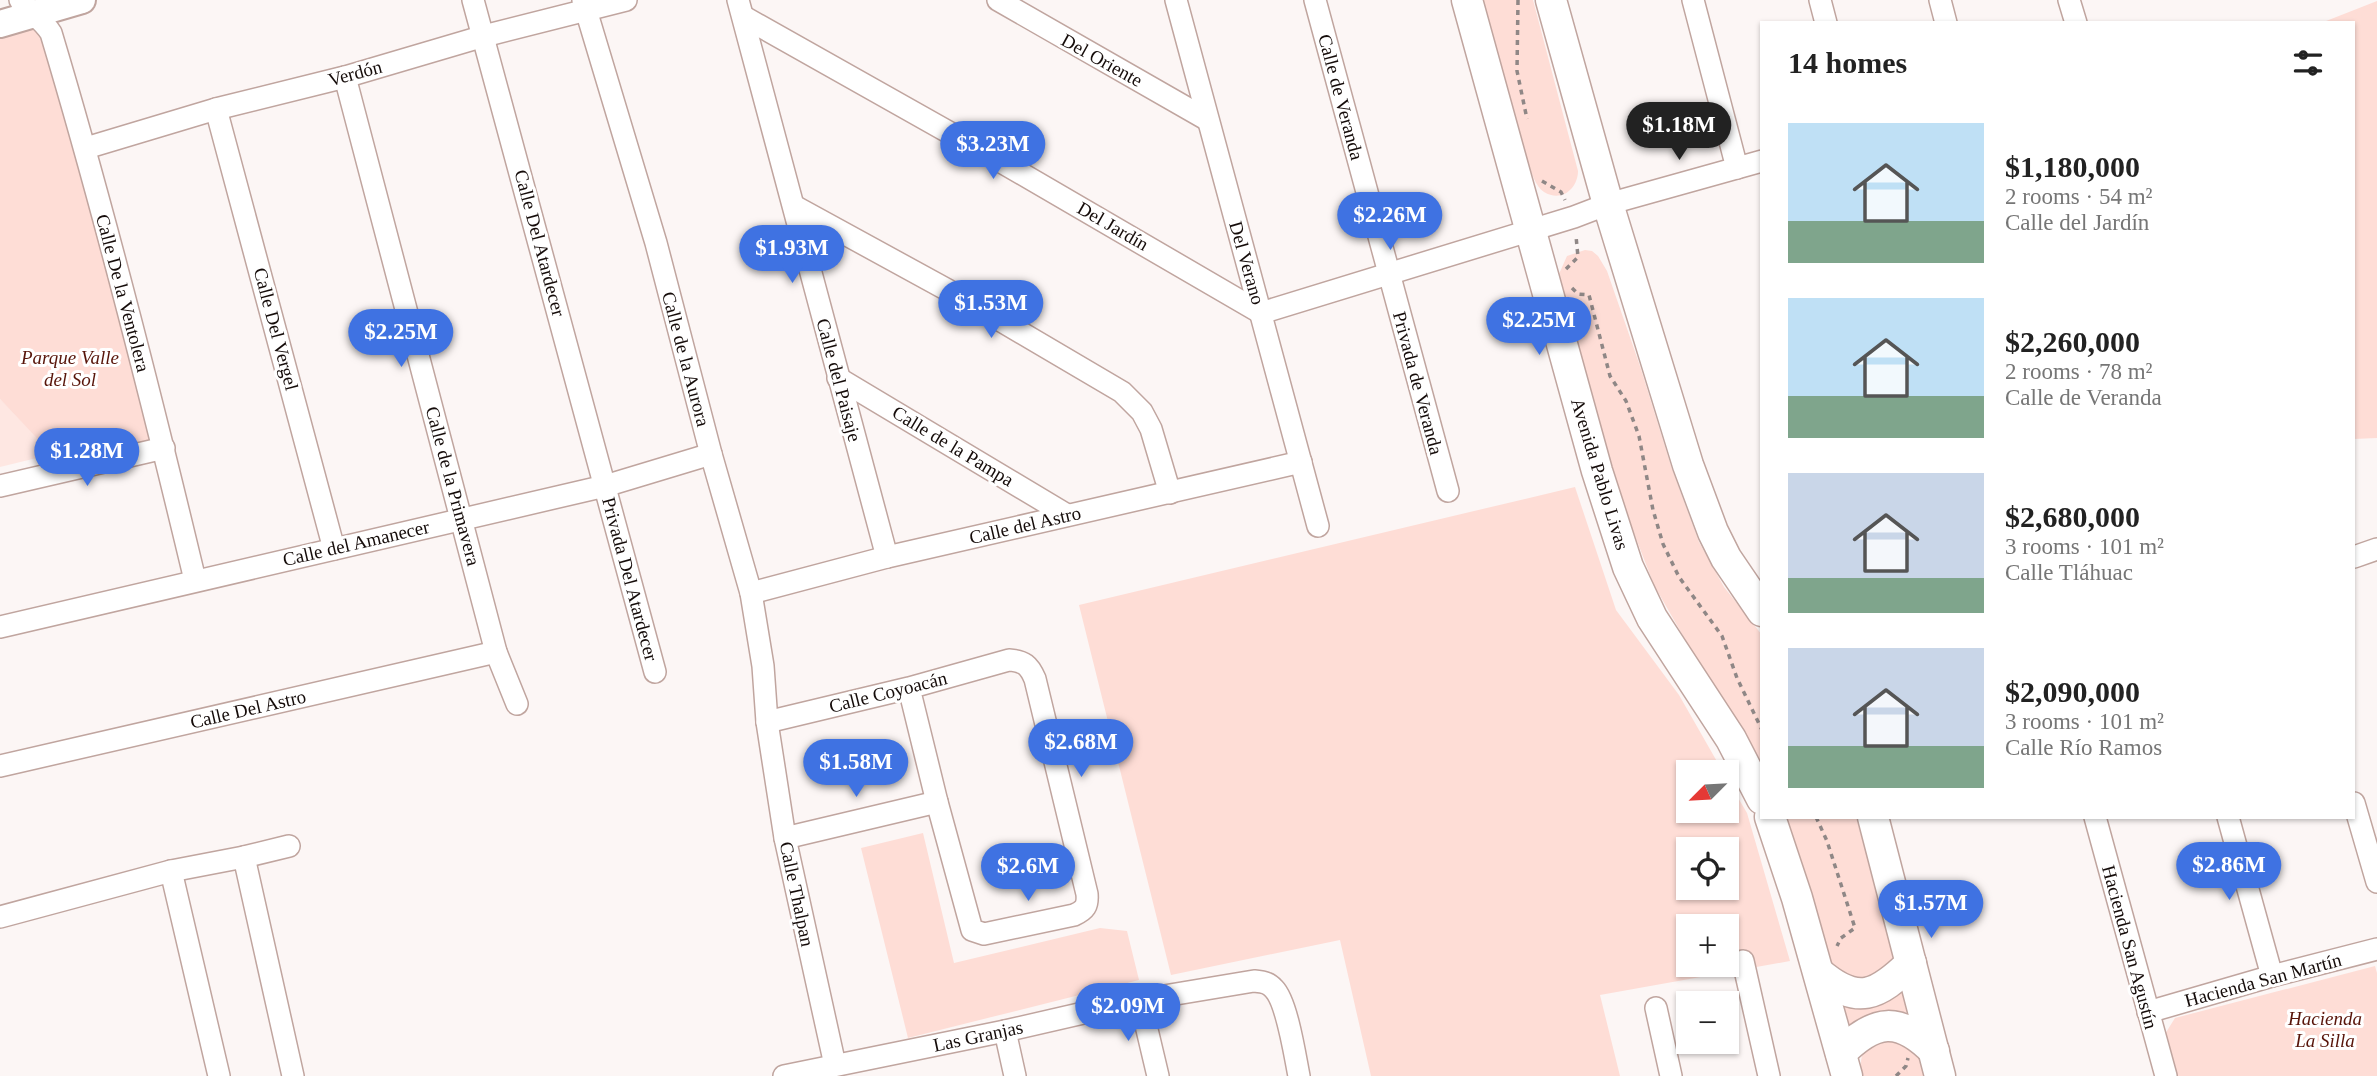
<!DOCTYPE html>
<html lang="en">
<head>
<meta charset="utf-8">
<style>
  :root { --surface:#fff; --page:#f2f2f2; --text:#222; --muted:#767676; --accent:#3f72e2 }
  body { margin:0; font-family:Georgia,serif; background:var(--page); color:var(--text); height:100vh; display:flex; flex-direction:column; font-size:26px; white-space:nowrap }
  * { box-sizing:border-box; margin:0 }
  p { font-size:23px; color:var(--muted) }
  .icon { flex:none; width:38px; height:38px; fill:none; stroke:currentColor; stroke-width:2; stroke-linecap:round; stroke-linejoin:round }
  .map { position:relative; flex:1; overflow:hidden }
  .side { position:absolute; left:1760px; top:21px; width:595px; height:798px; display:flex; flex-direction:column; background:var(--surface); border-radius:0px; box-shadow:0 2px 5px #0004 }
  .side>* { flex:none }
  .needle { width:46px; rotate:246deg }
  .fabs { position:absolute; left:1676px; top:760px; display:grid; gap:14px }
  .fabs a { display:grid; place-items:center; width:63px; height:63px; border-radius:0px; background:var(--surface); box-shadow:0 2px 5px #0004; font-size:35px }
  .price { position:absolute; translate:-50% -60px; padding:0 16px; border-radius:24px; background:var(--accent); color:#fff; font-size:23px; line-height:46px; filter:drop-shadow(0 2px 4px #0008) }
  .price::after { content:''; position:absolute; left:50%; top:42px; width:21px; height:16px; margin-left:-10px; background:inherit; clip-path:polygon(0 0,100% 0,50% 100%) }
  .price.selected { background:#222; color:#fff }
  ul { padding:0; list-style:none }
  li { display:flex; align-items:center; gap:21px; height:175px; padding:0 28px }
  li span { display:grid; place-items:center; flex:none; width:196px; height:140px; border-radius:0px; color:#555 }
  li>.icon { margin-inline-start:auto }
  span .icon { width:84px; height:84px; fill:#fffc; stroke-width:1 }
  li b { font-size:30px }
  h2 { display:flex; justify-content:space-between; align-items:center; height:84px; padding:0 28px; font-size:30px }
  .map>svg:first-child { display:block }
</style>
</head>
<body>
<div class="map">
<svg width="2377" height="1076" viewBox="0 0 2377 1076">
  <rect width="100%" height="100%" fill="#fcf6f5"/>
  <!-- built -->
  <path fill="#fee7e2" d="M0,399L53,454L0,467Z"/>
  <!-- green -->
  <g fill="#feddd6" fill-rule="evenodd">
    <path d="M1483,0H1533L1578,171C1578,188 1562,203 1544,192C1535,186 1532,173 1528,163Z"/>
    <path d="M2377,1V438L2354,439V23H2321Z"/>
    <path d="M45,23L164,448L68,471L0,399V24Z"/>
    <path d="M1585,250L1592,251L1598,256L1607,271L1640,366L1672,469L1699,542L1724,587L1762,635V762L1686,641L1654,585L1620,497L1559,283V274L1567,256Z"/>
    <path d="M1575,487L1616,610L1679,695L1723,772H1689V810H1727V779L1747,813L1790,961L1600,995L1620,1076H1371L1340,940L1171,975L1079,605ZM1689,849H1727V887H1689ZM1689,926H1727V964H1689Z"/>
    <path d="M1783,817H1856L1894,953L1891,963L1865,983L1830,967Z"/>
    <path d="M923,833L954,963L1100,928L1127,931L1139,980L908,1038L861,848Z"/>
    <path d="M2375,966L2377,973V1076H2176L2165,1034L2175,1018Z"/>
    <path d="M1903,988L1909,1013C1883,1007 1867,1014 1848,1031L1840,1003C1862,1015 1887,1006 1903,988Z"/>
    <path d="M1888,1036L1918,1052L1925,1076H1862C1858,1048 1866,1048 1888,1036Z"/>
  </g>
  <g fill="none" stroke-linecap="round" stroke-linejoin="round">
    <defs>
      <g id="minor">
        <path d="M20,0C30,12 43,20 51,33C105,213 151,396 195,580"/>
        <path d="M473,0L655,672"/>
        <path d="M583,0L656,243L711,454L751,593L763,666L767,722L785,838L835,1065"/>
        <path d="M738,0L887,557"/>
        <path d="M998,0L1206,119"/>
        <path d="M1176,0L1318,526"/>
        <path d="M1315,0L1448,491"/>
        <path d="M1693,0L1737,168"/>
        <path d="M1820,0L1826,23"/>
        <path d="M1940,0L1946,23"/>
        <path d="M2069,0L2076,23"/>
        <path d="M744,17L998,160L1261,313L1574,217L1608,204L1762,161"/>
        <path d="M345,77L496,652L517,704"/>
        <path d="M216,109L334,549"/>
        <path d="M86,148L216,109L345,77L484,36L626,0"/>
        <path d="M794,206L964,299L1122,392L1142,412L1151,429L1170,493"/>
        <path d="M838,378L1067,515"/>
        <path d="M0,486L164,448"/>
        <path d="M2354,557L2377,549"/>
        <path d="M751,593L887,557L1301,462"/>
        <path d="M0,627L605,486L711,454"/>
        <path d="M767,722L909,688L1009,660C1024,661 1029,665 1035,679L1087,894C1088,906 1085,910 1074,915L984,934L972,930L937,802L909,688"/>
        <path d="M0,766L496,652"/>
        <path d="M2354,803L2377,882"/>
        <path d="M2095,817L2166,1076"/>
        <path d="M2228,817L2272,976"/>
        <path d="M785,838L937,802"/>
        <path d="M244,857L293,1076"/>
        <path d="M171,871L219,1076"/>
        <path d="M0,917L171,871L244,857L289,846"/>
        <path d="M1743,961L1769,1076"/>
        <path d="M1140,1000L1158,1076"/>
        <path d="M1656,1008L1671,1076"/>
        <path d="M2148,1012L2272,976L2377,949"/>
        <path d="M1005,1031L1015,1076"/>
        <path d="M784,1076L1005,1031L1140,1000L1254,981C1262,982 1268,982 1274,989C1287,1002 1295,1056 1299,1076"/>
      </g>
      <path id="tertiary" d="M0,24L82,0"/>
      <g id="secondary">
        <path d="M1467,0L1597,471L1628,567L1652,618L1731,739L1762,799"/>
        <path d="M1551,0L1608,204L1688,465L1713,532L1726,558L1762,611"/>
        <path d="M1770,817L1797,898L1847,1076"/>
        <path d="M1873,817L1940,1076"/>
        <path d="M1819,973C1858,1006 1877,996 1911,963"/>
        <path d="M1841,1053C1875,1019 1899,1016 1934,1051"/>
      </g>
    </defs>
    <!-- minor casing -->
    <use href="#minor" stroke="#c0a59f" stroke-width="24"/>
    <!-- tertiary casing -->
    <use href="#tertiary" stroke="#c0a59f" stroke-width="30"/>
    <!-- secondary casing -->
    <use href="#secondary" stroke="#c0a59f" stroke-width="33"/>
    <!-- path -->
    <g stroke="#8f8786" stroke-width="3.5" stroke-dasharray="5 5" stroke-linecap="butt">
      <path d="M1518,0L1517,71L1527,119"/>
      <path d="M1542,181L1561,192L1565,200"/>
      <path d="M1566,269L1578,257L1576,236"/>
      <path d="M1572,288L1578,294L1589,295L1610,376L1626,401L1639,436L1653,510L1663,544L1679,577L1722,636L1737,678L1762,730"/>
      <path d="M1816,817L1827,841L1855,928L1841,938L1837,946"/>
      <path d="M1896,1076L1906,1066L1908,1058"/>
    </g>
    <!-- minor -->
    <use href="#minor" stroke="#fff" stroke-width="21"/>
    <!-- tertiary -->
    <use href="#tertiary" stroke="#fff" stroke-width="26"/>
    <!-- secondary -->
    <use href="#secondary" stroke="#fff" stroke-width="30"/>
  </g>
  <g text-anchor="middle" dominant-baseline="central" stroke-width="6" stroke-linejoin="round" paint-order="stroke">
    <!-- street labels -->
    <g font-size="19" fill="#150c0a" stroke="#fff">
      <text transform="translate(1102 60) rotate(29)">Del Oriente</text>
      <text transform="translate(355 73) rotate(-15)">Verdón</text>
      <text transform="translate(1341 97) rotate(75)">Calle de Veranda</text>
      <text transform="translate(1113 226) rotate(30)">Del Jardín</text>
      <text transform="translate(540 243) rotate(75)">Calle Del Atardecer</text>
      <text transform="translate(1247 263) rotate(74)">Del Verano</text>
      <text transform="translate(123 293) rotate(75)">Calle De la Ventolera</text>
      <text transform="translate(276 329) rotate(75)">Calle Del Vergel</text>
      <text transform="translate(686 359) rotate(75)">Calle de la Aurora</text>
      <text transform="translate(839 380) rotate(75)">Calle del Paisaje</text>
      <text transform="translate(1418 383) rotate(75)">Privada de Veranda</text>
      <text transform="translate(953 446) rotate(31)">Calle de la Pampa</text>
      <text transform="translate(1600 474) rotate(73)">Avenida Pablo Livas</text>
      <text transform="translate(453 486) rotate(75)">Calle de la Primavera</text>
      <text transform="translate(1025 525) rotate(-13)">Calle del Astro</text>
      <text transform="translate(356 543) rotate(-13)">Calle del Amanecer</text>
      <text transform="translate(630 579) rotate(75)">Privada Del Atardecer</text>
      <text transform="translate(888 692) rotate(-14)">Calle Coyoacán</text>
      <text transform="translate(248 709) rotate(-13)">Calle Del Astro</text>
      <text transform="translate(797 894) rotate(78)">Calle Thalpan</text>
      <text transform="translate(2130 947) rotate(75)">Hacienda San Agustín</text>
      <text transform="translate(2263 980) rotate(-15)">Hacienda San Martín</text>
      <text transform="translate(978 1036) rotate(-12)">Las Granjas</text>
    </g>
    <!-- park labels -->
    <g font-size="19" font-style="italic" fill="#58150a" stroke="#fff">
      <text x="70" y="357">Parque Valle<tspan x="70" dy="22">del Sol</tspan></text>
      <text x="2325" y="1018">Hacienda<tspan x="2325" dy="22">La Silla</tspan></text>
    </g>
  </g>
</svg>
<div class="fabs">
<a><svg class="needle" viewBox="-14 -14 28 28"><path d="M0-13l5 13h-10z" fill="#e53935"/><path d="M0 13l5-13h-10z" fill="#767676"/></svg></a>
<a><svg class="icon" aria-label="locate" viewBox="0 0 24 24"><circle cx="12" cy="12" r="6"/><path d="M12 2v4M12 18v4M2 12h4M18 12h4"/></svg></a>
<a>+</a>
<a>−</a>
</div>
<b class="price selected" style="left:1679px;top:162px">$1.18M</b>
<b class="price" style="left:993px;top:181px">$3.23M</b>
<b class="price" style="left:1390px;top:252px">$2.26M</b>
<b class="price" style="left:792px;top:285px">$1.93M</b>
<b class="price" style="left:991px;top:340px">$1.53M</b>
<b class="price" style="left:1539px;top:357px">$2.25M</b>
<b class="price" style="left:401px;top:369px">$2.25M</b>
<b class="price" style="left:87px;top:488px">$1.28M</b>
<b class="price" style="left:1081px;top:779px">$2.68M</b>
<b class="price" style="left:856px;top:799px">$1.58M</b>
<b class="price" style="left:2229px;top:902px">$2.86M</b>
<b class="price" style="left:1028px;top:903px">$2.6M</b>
<b class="price" style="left:1931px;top:940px">$1.57M</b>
<b class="price" style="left:1128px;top:1043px">$2.09M</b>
<section class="side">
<h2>14 homes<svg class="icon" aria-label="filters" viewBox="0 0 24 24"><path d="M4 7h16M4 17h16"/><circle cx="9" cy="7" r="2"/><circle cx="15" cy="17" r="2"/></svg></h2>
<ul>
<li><span style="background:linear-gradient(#bfe0f5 70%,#7fa58c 0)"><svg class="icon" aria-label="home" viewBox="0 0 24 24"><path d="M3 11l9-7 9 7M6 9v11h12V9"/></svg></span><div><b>$1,180,000</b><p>2 rooms · 54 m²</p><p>Calle del Jardín</p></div></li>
<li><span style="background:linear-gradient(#bfe0f5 70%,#7fa58c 0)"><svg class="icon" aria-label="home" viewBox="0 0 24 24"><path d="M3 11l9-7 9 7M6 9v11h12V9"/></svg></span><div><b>$2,260,000</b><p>2 rooms · 78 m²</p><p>Calle de Veranda</p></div></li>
<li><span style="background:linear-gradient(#c9d6e8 75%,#7fa58c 0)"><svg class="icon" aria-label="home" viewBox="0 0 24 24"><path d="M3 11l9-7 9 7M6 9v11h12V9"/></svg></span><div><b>$2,680,000</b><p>3 rooms · 101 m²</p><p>Calle Tláhuac</p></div></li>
<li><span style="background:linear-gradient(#c9d6e8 70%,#7fa58c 0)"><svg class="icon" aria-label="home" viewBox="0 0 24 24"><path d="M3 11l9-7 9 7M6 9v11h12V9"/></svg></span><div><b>$2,090,000</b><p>3 rooms · 101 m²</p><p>Calle Río Ramos</p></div></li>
</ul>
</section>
</div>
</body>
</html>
